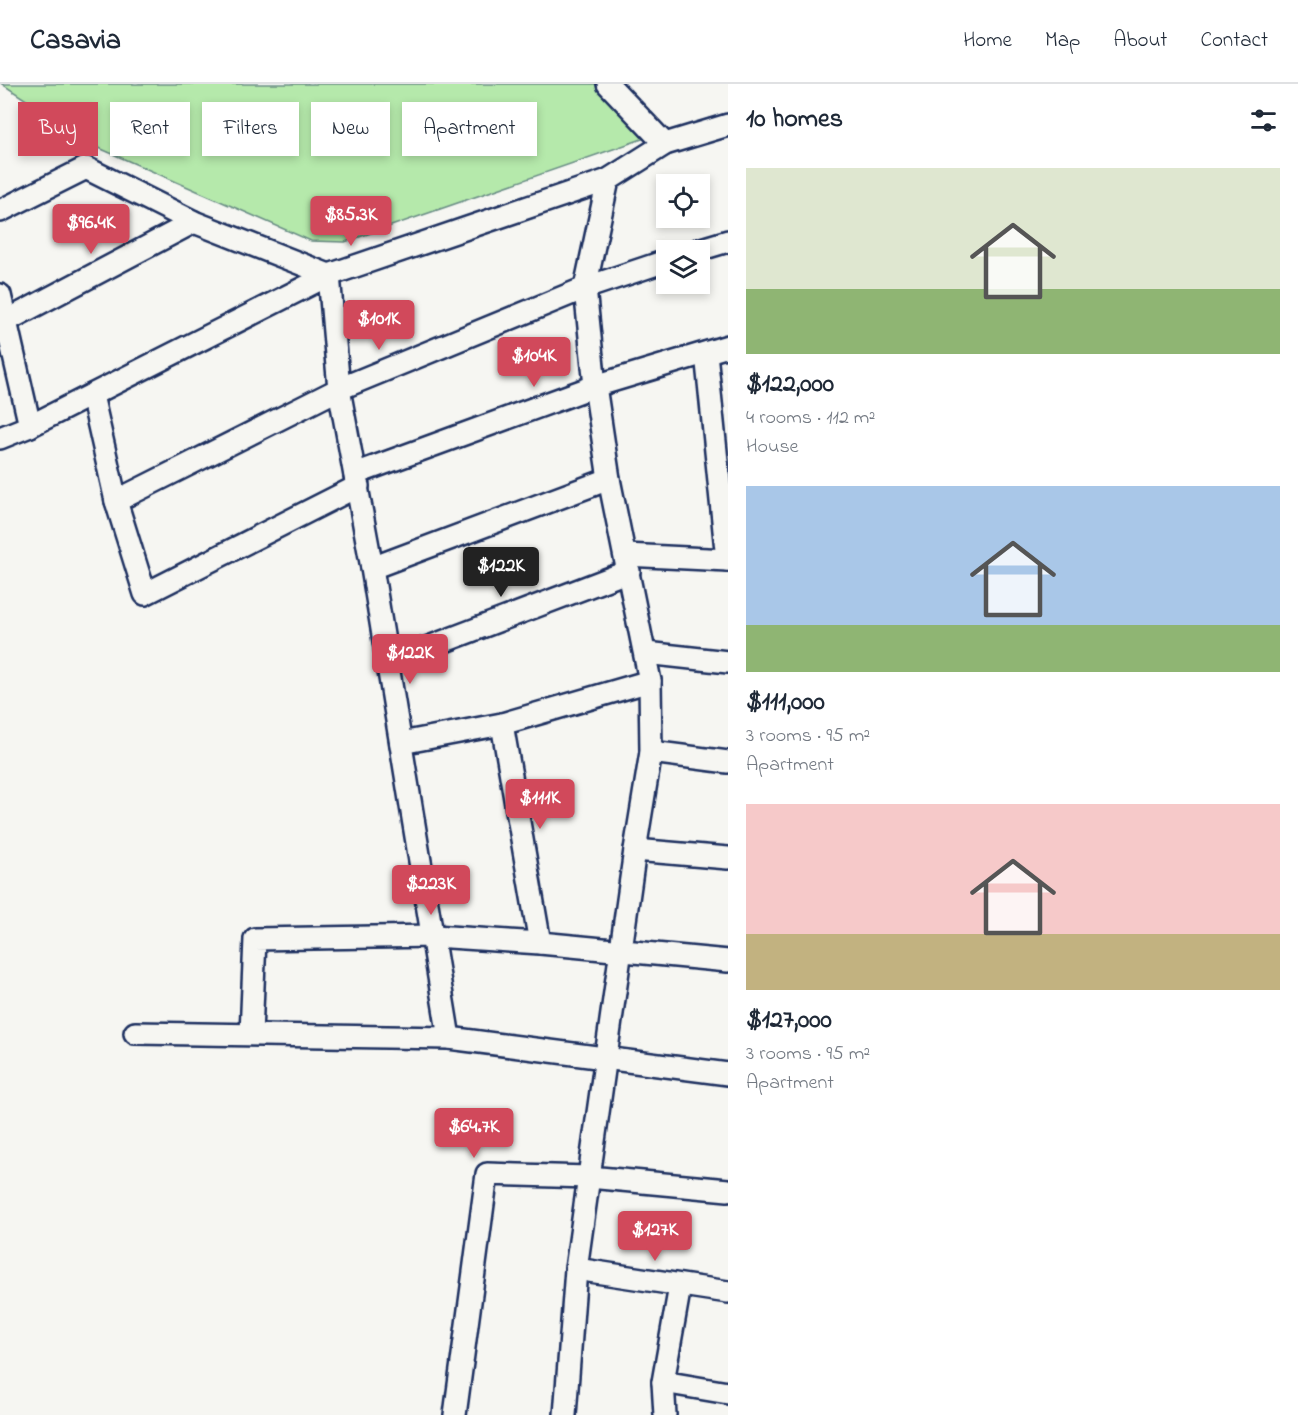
<!DOCTYPE html>
<html lang="en">
<head>
<meta charset="utf-8">
<style>
  :root { --surface:#fff; --page:#f2f2f3; --text:#1f2937; --muted:#747a83; --line:#e0e1e3; --accent:#d1495b }
  body { margin:0; font-family:"Indie Flower",sans-serif; background:var(--page); color:var(--text); height:100vh; display:flex; flex-direction:column; font-size:22px; white-space:nowrap }
  * { box-sizing:border-box; margin:0 }
  p { font-size:20px; color:var(--muted) }
  .icon { flex:none; width:33px; height:33px; fill:none; stroke:currentColor; stroke-width:2; stroke-linecap:round; stroke-linejoin:round }
  .map { position:relative; flex:1; overflow:hidden }
  .panel { display:flex; flex-direction:column; background:var(--surface); width:570px }
  .panel>* { flex:none }
  .guide { position:absolute; left:18px; top:18px; width:570px; height:54px; display:flex; gap:12px }
  .fabs { position:absolute; left:656px; top:90px; display:grid; gap:12px }
  .fabs a { display:grid; place-items:center; width:54px; height:54px; border-radius:0px; background:var(--surface); box-shadow:0 3px 9px #0003; font-size:30px }
  .price { position:absolute; translate:-50% -51px; padding:0 14px; border-radius:6px; background:var(--accent); color:#fff; font-size:20px; line-height:39px; filter:drop-shadow(0 2px 3px #0008) }
  .price::after { content:''; position:absolute; left:50%; top:36px; width:18px; height:14px; margin-left:-9px; background:inherit; clip-path:polygon(0 0,100% 0,50% 100%) }
  .price.current { background:#222; color:#fff }
  ul { padding:0; list-style:none }
  li { display:grid; align-content:center; gap:12px; height:318px; padding:0 18px }
  li span { display:grid; place-items:center; height:186px; border-radius:0px; color:#555 }
  li>.icon { margin-inline-start:auto }
  span .icon { width:108px; height:108px; fill:#fffc; stroke-width:1 }
  li b { font-size:26px }
  h2 { display:flex; justify-content:space-between; align-items:center; height:72px; padding:0 18px; font-size:26px }
  .tag { padding:0 21px; border-radius:0px; background:var(--surface); box-shadow:0 3px 9px #0003; font-size:21px; line-height:54px }
  .tag.current { background:var(--accent); color:#fff }
  header { display:flex; align-items:center; gap:36px; box-sizing:border-box; height:84px; padding:0 30px; background:var(--surface); border-bottom:2px solid var(--line) }
  header strong { font-size:28px }
  nav { display:flex; gap:33px; margin-inline-start:auto; font-size:21px }
  main { display:flex; flex:1; min-height:0 }
  .map>svg:first-child { display:block }
</style>
</head>
<body>
<header>
<strong>Casavia</strong>
<nav><a>Home</a><a>Map</a><a>About</a><a>Contact</a></nav>
</header>
<main>
<div class="map">
<svg width="728" height="1331" viewBox="0 0 728 1331">
  <rect width="100%" height="100%" fill="#f6f6f2"/>
  <filter id="ink" filterUnits="userSpaceOnUse"><feTurbulence type="fractalNoise" baseFrequency=".0167" numOctaves="2"/><feDisplacementMap in="SourceGraphic" scale="12" xChannelSelector="R" yChannelSelector="G"/><feConvolveMatrix kernelMatrix="1 2 1 2 8 2 1 2 1" color-interpolation-filters="sRGB"/></filter>
  <g filter="url(#ink)">
    <!-- green -->
    <path fill="#b5e9ab" stroke="#688c84" stroke-width="1.5" d="M2,0H621L645,54L345,158L311,157L99,64Z"/>
    <g fill="none" stroke-linecap="round" stroke-linejoin="round">
      <defs>
        <g id="street">
          <path d="M608,0L665,60"/>
          <path d="M0,127L86,84L194,138L329,191L339,305L372,484L449,954L135,949"/>
          <path d="M698,166L728,157"/>
          <path d="M0,211L30,342"/>
          <path d="M6,237L194,138"/>
          <path d="M706,269L727,476"/>
          <path d="M92,311L116,417L145,510L358,402"/>
          <path d="M0,354L30,342L329,191L608,96L665,60L728,41"/>
          <path d="M355,390L595,302L728,262"/>
          <path d="M116,417L339,305L585,204L666,177"/>
          <path d="M625,471L728,476"/>
          <path d="M372,484L609,395"/>
          <path d="M646,569L728,578"/>
          <path d="M387,579L629,487"/>
          <path d="M502,640L540,859"/>
          <path d="M401,659L502,640L650,597"/>
          <path d="M651,668L728,678"/>
          <path d="M635,766L728,774"/>
          <path d="M251,950L255,855L434,852L540,859L728,877"/>
          <path d="M449,954L728,990"/>
          <path d="M576,1185L728,1208"/>
          <path d="M663,1298L728,1309"/>
          <path d="M455,1331L487,1090L589,1093L728,1106"/>
          <path d="M565,1331L576,1185L635,766L651,668L650,597L609,395L595,302L585,204L608,96"/>
          <path d="M665,1331L663,1298L680,1202"/>
        </g>
      </defs>
      <!-- street casing -->
      <use href="#street" stroke="#1b2f5e" stroke-width="26"/>
      <!-- street -->
      <use href="#street" stroke="#f6f6f2" stroke-width="21"/>
    </g>
  </g>
</svg>
<div class="fabs">
<a><svg class="icon" aria-label="locate" viewBox="0 0 24 24"><circle cx="12" cy="12" r="6"/><path d="M12 2v4M12 18v4M2 12h4M18 12h4"/></svg></a>
<a><svg class="icon" aria-label="layers" viewBox="0 0 24 24"><path d="M12 4l9 5-9 5-9-5zM3 14l9 5 9-5"/></svg></a>
</div>
<b class="price" style="left:351px;top:163px">$85.3K</b>
<b class="price" style="left:91px;top:171px">$96.4K</b>
<b class="price" style="left:379px;top:267px">$101K</b>
<b class="price" style="left:534px;top:304px">$104K</b>
<b class="price current" style="left:501px;top:514px">$122K</b>
<b class="price" style="left:410px;top:601px">$122K</b>
<b class="price" style="left:540px;top:746px">$111K</b>
<b class="price" style="left:431px;top:832px">$223K</b>
<b class="price" style="left:474px;top:1075px">$64.7K</b>
<b class="price" style="left:655px;top:1178px">$127K</b>
<div class="guide">
<a class="tag current">Buy</a>
<a class="tag">Rent</a>
<a class="tag">Filters</a>
<a class="tag">New</a>
<a class="tag">Apartment</a>
</div>
</div>
<section class="panel">
<h2>10 homes<svg class="icon" aria-label="filters" viewBox="0 0 24 24"><path d="M4 7h16M4 17h16"/><circle cx="9" cy="7" r="2"/><circle cx="15" cy="17" r="2"/></svg></h2>
<ul>
<li><span style="background:linear-gradient(#dfe7d0 65%,#8fb573 0)"><svg class="icon" aria-label="home" viewBox="0 0 24 24"><path d="M3 11l9-7 9 7M6 9v11h12V9"/></svg></span><div><b>$122,000</b><p>4 rooms · 112 m²</p><p>House</p></div></li>
<li><span style="background:linear-gradient(#a9c7e8 75%,#8fb573 0)"><svg class="icon" aria-label="home" viewBox="0 0 24 24"><path d="M3 11l9-7 9 7M6 9v11h12V9"/></svg></span><div><b>$111,000</b><p>3 rooms · 95 m²</p><p>Apartment</p></div></li>
<li><span style="background:linear-gradient(#f6c9c9 70%,#c2b280 0)"><svg class="icon" aria-label="home" viewBox="0 0 24 24"><path d="M3 11l9-7 9 7M6 9v11h12V9"/></svg></span><div><b>$127,000</b><p>3 rooms · 95 m²</p><p>Apartment</p></div></li>
</ul>
</section>
</main>
</body>
</html>
